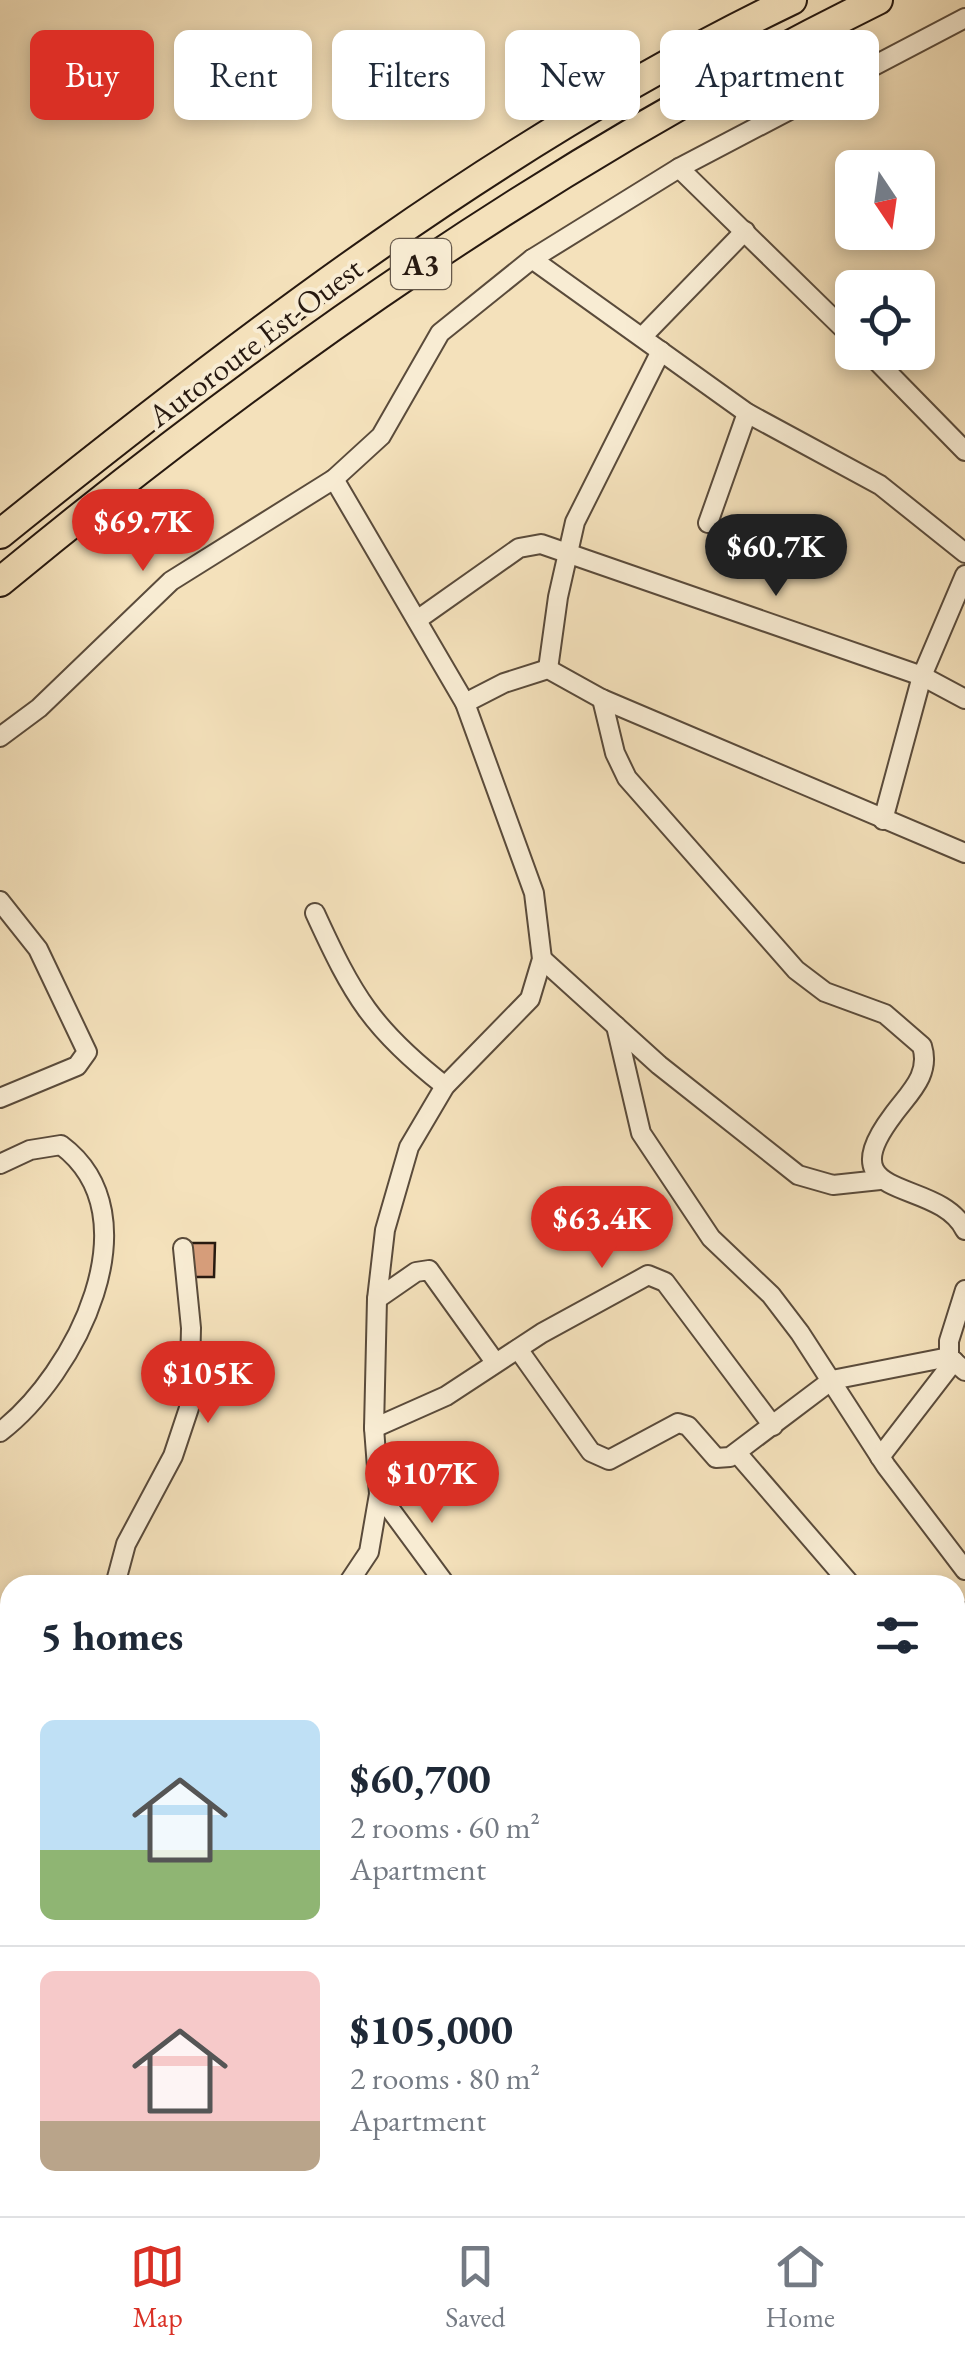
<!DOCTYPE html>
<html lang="en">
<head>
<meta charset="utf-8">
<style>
  :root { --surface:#fff; --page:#f6f6f7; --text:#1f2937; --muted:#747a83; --line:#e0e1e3; --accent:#d93025 }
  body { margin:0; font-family:"EB Garamond",serif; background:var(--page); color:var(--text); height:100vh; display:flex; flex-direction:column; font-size:38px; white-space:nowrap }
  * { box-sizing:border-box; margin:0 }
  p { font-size:32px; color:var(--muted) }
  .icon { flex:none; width:55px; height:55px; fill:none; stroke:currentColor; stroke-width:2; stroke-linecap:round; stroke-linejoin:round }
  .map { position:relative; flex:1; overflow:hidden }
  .sheet { position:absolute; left:0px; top:1575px; width:965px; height:642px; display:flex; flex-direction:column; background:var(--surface); border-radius:30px 30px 0 0; box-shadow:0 5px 15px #0003 }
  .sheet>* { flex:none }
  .banner { position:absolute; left:30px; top:30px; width:905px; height:90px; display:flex; gap:20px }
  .needle { width:65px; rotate:167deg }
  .fabs { position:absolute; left:835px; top:150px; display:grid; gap:20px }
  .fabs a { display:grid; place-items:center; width:100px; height:100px; border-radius:15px; background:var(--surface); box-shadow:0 5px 15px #0003; font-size:50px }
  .price { position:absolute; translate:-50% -85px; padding:0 22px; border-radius:35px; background:var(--accent); color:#fff; font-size:32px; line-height:65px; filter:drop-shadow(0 2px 5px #0008) }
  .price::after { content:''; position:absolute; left:50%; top:60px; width:30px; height:22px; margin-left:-15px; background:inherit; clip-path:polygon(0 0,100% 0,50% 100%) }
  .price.active { background:#222; color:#fff }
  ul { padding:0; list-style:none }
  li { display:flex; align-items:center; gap:30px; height:250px; padding:0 40px }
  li+li { border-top:2px solid var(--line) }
  li span { display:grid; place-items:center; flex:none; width:280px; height:200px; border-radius:15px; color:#555 }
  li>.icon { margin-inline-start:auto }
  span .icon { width:120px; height:120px; fill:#fffc; stroke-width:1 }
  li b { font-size:42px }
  h2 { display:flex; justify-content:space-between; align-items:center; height:120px; padding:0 40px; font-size:42px }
  .chip { padding:0 35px; border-radius:15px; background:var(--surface); box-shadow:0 5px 15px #0003; font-size:35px; line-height:90px }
  .chip.active { background:var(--accent); color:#fff }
  .tabs { display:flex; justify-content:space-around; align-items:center; height:140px; border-top:2px solid var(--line); background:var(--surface); font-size:28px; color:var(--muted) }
  .tabs a { display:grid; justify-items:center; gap:5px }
  .tabs .active { color:var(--accent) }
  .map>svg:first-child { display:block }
</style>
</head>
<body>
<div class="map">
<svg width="965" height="2216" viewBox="0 0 965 2216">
  <rect width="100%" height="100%" fill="#f4e1bb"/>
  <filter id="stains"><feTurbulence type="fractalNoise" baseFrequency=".002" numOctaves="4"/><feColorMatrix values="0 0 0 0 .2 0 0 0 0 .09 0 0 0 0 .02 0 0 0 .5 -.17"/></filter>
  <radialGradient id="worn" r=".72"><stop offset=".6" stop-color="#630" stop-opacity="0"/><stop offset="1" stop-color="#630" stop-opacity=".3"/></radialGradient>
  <!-- building -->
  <path fill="#d79e7b" stroke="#271910" stroke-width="2.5" d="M188,1243H215L214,1277H187Z"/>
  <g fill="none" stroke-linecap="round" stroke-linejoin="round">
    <defs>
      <g id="minor">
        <path d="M679,168L852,337"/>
        <path d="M532,259L747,413L880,485L965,553"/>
        <path d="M642,337L745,231"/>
        <path d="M868,352L965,451"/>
        <path d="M334,479L465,703L534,893L542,959L530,999L445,1086L409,1147L385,1230L377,1299L374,1428L379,1494L369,1552L347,1585"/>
        <path d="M708,523L747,413"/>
        <path d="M417,620L519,548L541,544L922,676L965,699"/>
        <path d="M548,669L558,597L575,522L661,351"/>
        <path d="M602,699L615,753L627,778L796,970L825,992L885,1014L922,1046C931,1075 909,1093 893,1115C826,1204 938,1176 965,1230"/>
        <path d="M465,703L504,683L548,669L602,699L965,853"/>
        <path d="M0,737L39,708L171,581L334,479L381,436L440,333L532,259L679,168L965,18"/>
        <path d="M883,820L922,676L965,575"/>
        <path d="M0,901L38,949L87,1052L77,1066L0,1098"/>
        <path d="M315,913C353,996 372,1029 445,1086"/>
        <path d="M542,959L659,1065L798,1175L833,1185L880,1180"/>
        <path d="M616,1026L641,1133L711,1238L771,1295L800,1333L886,1466L965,1570"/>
        <path d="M0,1164L30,1150L61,1145C156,1216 75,1375 0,1432"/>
        <path d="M965,1290L949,1341V1357L965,1371"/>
        <path d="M377,1299L416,1272L429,1270L495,1362"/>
        <path d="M518,1349L591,1452L609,1460L678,1423L688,1426L716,1458L730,1457L832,1380L949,1357"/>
        <path d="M374,1428L446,1396L542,1333L648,1275L665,1282L773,1426"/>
        <path d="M737,1453L851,1585"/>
        <path d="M880,1457L954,1361"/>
        <path d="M379,1494L446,1585"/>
        <path d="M115,1585L126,1544L173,1456L189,1408L191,1328L183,1248"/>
        <path d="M0,1617H10"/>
        <path d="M955,1620L965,1612"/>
        <path d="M955,1720L965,1735"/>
        <path d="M0,1750L10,1736"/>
        <path d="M0,1848L10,1898"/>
        <path d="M0,1919L10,1917"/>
        <path d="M81,2208L84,2216"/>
        <path d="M627,2208L632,2216"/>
        <path d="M285,2216V2208"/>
        <path d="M772,2216L780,2208"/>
      </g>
      <g id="highway">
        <path d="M0,534C247,335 505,138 792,0"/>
        <path d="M0,582C272,357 560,156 878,0"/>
      </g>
    </defs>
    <!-- minor casing -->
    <use href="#minor" stroke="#5a4b3b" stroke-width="22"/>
    <!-- highway casing -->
    <use href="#highway" stroke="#271910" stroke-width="32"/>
    <!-- minor -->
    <use href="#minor" stroke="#f8ecd3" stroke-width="18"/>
    <!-- highway -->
    <use href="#highway" stroke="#f4e1bb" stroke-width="28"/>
  </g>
  <g text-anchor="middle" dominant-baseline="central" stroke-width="8" stroke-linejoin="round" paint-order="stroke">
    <!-- shield labels -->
    <rect fill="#f8ecd3" stroke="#66584a" stroke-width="2.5" x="391" y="239" width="60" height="50" rx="8"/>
    <g font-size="30" font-weight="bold" fill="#271910">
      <text x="421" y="264">A3</text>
    </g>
    <!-- street labels -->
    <g font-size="32" fill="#271910" stroke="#f8ecd3">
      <text transform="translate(255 342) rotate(-37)">Autoroute Est-Ouest</text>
    </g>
  </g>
  <rect width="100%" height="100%" filter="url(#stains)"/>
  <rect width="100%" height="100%" fill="url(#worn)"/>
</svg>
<div class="fabs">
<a><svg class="needle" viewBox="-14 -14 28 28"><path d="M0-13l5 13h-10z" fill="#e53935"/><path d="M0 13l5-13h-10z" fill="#747a83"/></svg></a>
<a><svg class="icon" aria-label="locate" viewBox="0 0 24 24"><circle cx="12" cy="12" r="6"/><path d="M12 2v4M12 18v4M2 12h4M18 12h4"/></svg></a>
</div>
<b class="price" style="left:143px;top:574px">$69.7K</b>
<b class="price active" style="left:776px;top:599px">$60.7K</b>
<b class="price" style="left:602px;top:1271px">$63.4K</b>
<b class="price" style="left:208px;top:1426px">$105K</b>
<b class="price" style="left:432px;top:1526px">$107K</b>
<div class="banner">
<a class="chip active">Buy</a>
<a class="chip">Rent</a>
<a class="chip">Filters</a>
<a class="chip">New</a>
<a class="chip">Apartment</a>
</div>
<section class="sheet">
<h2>5 homes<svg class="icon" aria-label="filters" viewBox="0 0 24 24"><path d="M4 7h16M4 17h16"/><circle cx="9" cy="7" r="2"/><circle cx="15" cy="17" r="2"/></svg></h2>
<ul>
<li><span style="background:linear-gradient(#bfe0f5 65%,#8fb573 0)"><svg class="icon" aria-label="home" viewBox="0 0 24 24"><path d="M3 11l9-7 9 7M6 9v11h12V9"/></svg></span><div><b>$60,700</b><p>2 rooms · 60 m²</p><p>Apartment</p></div></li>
<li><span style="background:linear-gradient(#f6c9c9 75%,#b9a48a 0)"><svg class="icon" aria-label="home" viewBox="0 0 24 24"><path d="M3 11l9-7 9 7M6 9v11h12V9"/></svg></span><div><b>$105,000</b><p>2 rooms · 80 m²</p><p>Apartment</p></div></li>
</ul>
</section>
</div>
<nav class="tabs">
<a class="active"><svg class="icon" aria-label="map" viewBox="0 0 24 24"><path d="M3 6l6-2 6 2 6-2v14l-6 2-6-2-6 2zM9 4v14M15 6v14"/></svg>Map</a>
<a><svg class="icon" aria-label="saved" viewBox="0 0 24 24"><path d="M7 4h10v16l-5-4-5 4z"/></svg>Saved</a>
<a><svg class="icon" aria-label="home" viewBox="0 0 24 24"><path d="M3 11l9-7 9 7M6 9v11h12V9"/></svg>Home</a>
</nav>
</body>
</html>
